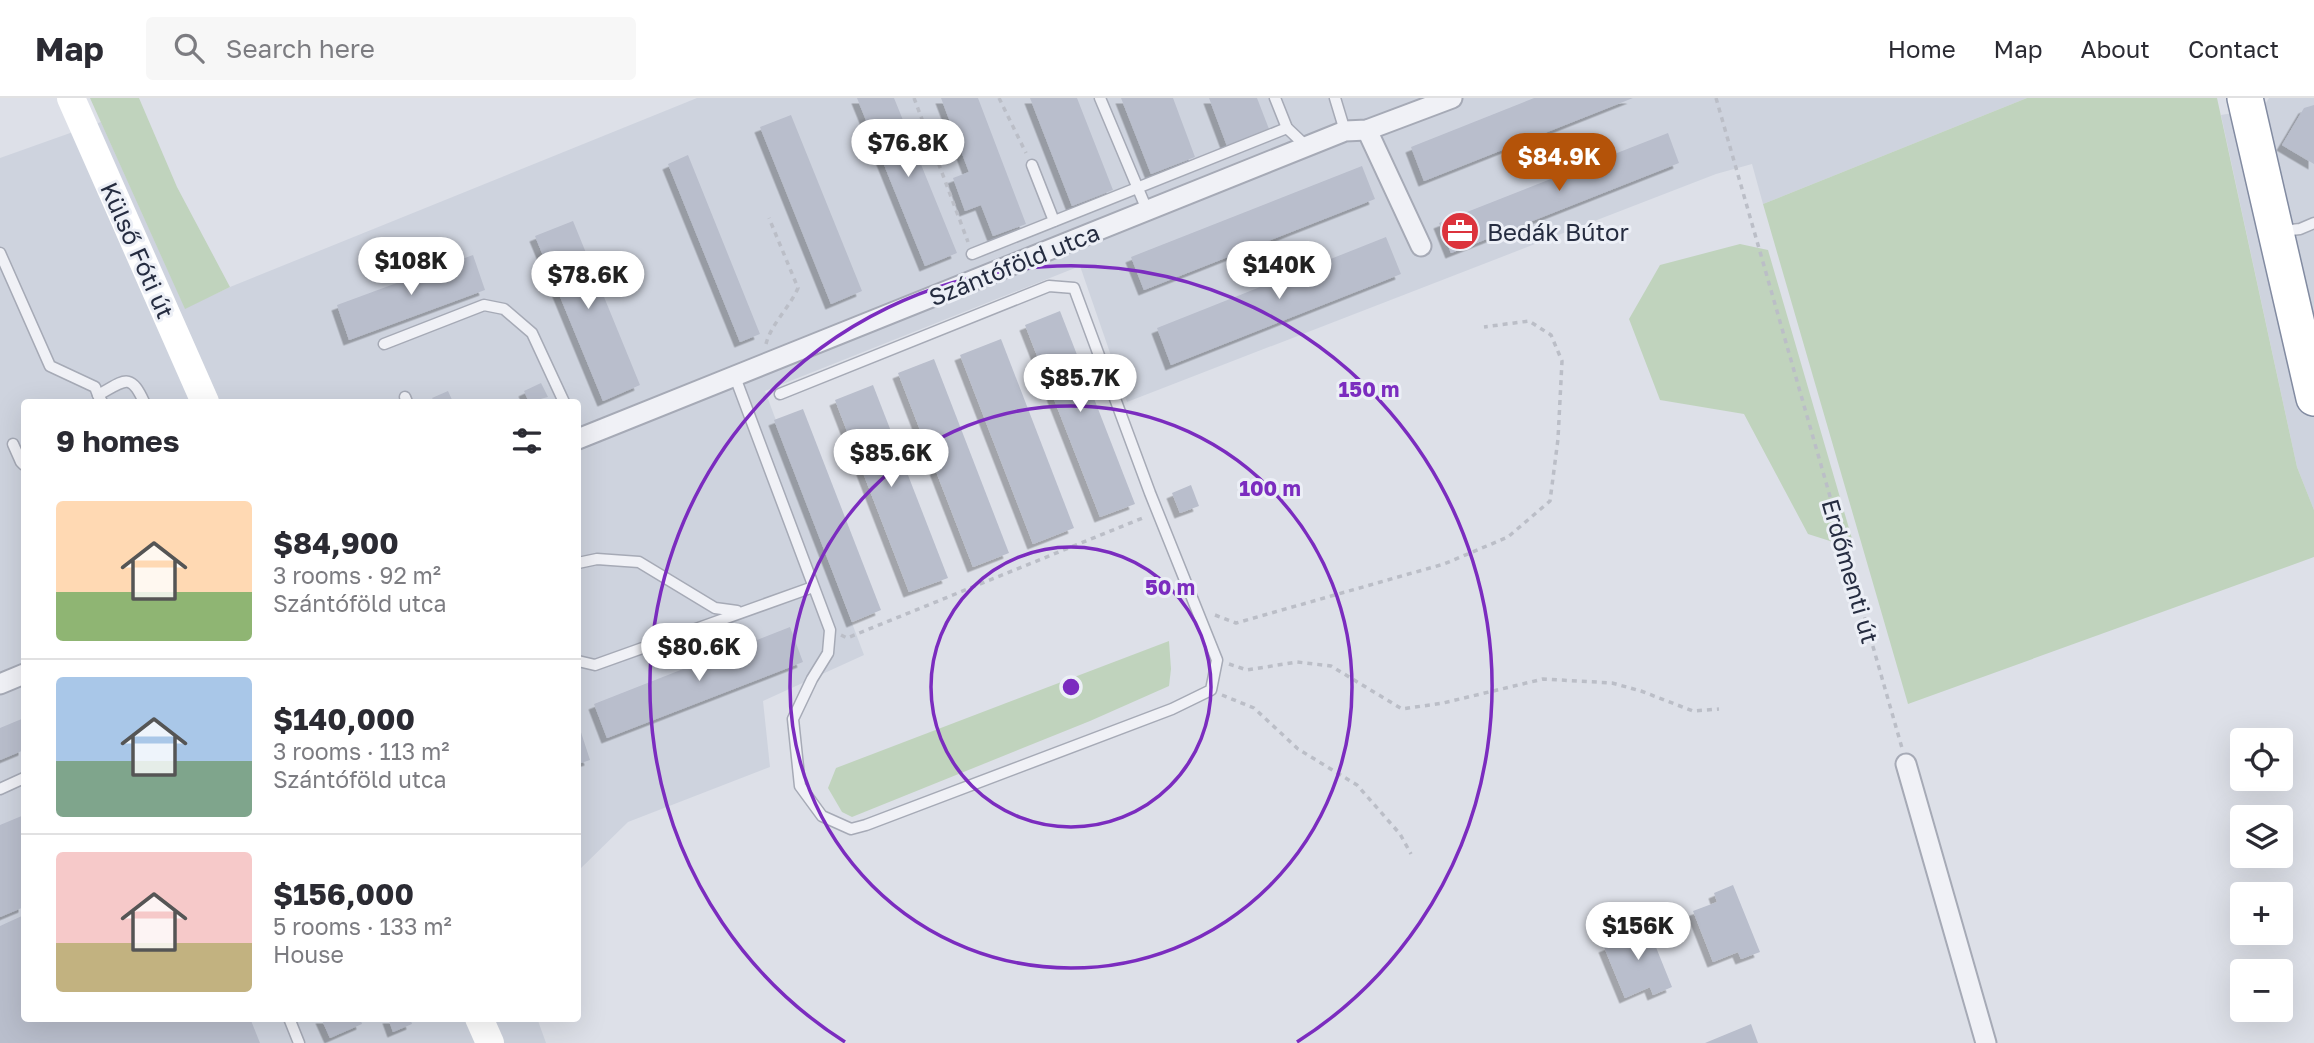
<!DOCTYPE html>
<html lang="en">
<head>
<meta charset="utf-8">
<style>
  :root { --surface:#fff; --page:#f7f7f7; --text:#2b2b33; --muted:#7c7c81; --line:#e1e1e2; --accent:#b45309 }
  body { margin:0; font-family:"Golos Text",sans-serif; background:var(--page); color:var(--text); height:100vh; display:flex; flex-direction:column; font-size:26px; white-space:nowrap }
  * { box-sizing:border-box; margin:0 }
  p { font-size:23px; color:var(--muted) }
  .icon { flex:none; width:38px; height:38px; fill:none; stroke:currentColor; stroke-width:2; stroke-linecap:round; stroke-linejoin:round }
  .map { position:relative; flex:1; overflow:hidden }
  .drawer { position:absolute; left:21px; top:301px; width:560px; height:623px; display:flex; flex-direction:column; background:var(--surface); border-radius:7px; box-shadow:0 7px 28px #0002 }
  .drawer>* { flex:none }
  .fabs { position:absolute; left:2230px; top:630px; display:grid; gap:14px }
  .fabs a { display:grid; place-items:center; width:63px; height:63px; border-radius:7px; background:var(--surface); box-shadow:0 7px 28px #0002; font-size:35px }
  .price { position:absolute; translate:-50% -60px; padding:0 16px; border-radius:24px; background:#fff; color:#222; font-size:23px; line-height:46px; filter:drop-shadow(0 2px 4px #0008) }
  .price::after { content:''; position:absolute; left:50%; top:42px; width:21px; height:16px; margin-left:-10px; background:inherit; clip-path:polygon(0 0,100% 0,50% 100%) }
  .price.selected { background:var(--accent); color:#fff }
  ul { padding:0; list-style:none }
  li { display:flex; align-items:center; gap:21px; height:175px; padding:0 35px }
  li+li { border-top:2px solid var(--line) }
  li span { display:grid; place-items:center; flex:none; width:196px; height:140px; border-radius:7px; color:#555 }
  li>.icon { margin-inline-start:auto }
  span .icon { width:84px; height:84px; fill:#fffc; stroke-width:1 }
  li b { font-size:30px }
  h2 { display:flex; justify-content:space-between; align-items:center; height:84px; padding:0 35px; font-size:30px }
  header { display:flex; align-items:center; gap:42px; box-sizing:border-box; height:98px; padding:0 35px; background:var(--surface); border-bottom:2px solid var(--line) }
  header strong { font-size:33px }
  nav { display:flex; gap:38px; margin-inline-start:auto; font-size:24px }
  .search { width:490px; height:63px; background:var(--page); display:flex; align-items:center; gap:18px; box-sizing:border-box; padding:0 24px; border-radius:7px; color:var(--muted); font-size:26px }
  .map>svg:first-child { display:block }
</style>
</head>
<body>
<header>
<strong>Map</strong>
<div class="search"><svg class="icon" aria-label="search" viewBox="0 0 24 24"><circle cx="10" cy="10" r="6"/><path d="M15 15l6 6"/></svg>Search here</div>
<nav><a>Home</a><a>Map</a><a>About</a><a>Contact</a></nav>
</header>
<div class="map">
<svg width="2314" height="945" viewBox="0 0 2314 945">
  <defs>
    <filter id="shadow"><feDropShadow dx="-5.5" dy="5.5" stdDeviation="0" flood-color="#0004"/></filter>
  </defs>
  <rect width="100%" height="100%" fill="#dde0e8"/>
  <!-- built -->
  <g fill="#ced3de">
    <path d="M697,0H2027L1763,106L1752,66L1716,76L1127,304L1080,168L765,293L864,557L763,603L770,669L628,724L578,773V304H24V920H537L546,945H0V60L101,24L185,210L230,189Z"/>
    <path d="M2269,0H2314V412L2297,369L2221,17L2263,10Z"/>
  </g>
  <!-- green -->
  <g fill="#c0d3bd">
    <path d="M90,0H139L177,89L230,189L185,211Z"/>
    <path d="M2027,0H2217L2297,369L2314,412V459L1908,606L1763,106Z"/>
    <path d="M1740,146L1768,152L1855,451L1808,436L1744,316L1660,302L1629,221L1660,167Z"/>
    <path d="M1169,543L1171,571L1169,588L1090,623L852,719L842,714L828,690L836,670Z"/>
  </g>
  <!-- building -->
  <g fill="#b9becc" filter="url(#shadow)">
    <path d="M857,0H894L957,155L925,168Z"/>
    <path d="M941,0H978L1026,126L993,138L981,107L965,113L953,80L969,74Z"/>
    <path d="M1030,0H1077L1113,92L1072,108Z"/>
    <path d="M1121,0H1173L1195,59L1151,76Z"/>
    <path d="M1209,0H1257L1269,31L1227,48Z"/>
    <path d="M1534,0H1633L1424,83L1411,49Z"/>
    <path d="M2314,7V66L2282,47L2304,10Z"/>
    <path d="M791,17L862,193L831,206L760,29Z"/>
    <path d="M1668,35L1679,65L1451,155L1439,125Z"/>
    <path d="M688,57L760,236L740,244L668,66Z"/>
    <path d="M1362,68L1375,101L1144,192L1131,159Z"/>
    <path d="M573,123L640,287L603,303L535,138Z"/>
    <path d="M1386,139L1401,176L1171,267L1157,230Z"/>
    <path d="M473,157L485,192L349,242L337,207Z"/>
    <path d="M1060,213L1135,406L1100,419L1025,227Z"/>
    <path d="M1001,241L1074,430L1033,446L960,257Z"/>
    <path d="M934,261L1009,455L973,469L898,275Z"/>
    <path d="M541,285L548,299L529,304L524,293Z"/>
    <path d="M873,287L948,480L909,494L835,302Z"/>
    <path d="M448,293L453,304H435L432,300Z"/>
    <path d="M803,311L881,512L852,524L774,322Z"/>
    <path d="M1191,387L1199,408L1180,415L1172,395Z"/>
    <path d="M790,529L803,564L607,640L594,606Z"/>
    <path d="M24,620V652L0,662V630Z"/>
    <path d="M578,625L590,662L578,666Z"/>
    <path d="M24,717V809L0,819V727Z"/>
    <path d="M1733,787L1760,854L1741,861L1738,854L1713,864L1693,813L1717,804L1714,795Z"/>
    <path d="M24,817V920H250L260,945H0V828Z"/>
    <path d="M1645,822L1672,889L1653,897L1650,889L1625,900L1604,849L1629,839L1625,831Z"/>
    <path d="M321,920H360L362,926L330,940Z"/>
    <path d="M388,920H410L412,926L393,934Z"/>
    <path d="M1751,926L1758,945H1705Z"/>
  </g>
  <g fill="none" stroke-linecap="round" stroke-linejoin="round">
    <defs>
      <g id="service">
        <path d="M1100,0L1147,112"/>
        <path d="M1275,0L1287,30L1306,48"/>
        <path d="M1335,0L1345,33"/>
        <path d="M1032,67L1054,123"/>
        <path d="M2281,133L2300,131L2314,125"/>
        <path d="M0,155L50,268L95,289L98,297"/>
        <path d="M972,156L1287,30"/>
        <path d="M384,246L484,207L504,211L532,235L564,304"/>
        <path d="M735,279L830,532L828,555L812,581L793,621L800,688L822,718L851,731L866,727L1172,611L1211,592L1217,562L1150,395L1074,190L1049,188L780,296"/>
        <path d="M405,299L407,304"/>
        <path d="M102,304L98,297C124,283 130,273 144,304"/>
        <path d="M13,346L21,364L24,367"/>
        <path d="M578,465L597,461L639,464L715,510L737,513"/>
        <path d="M578,563L595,567L813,489"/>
        <path d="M0,691L24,680"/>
        <path d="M289,920L299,945"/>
      </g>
      <g id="minor">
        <path d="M1367,32L1421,148"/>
        <path d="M578,341L1345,33L1367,32L1452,0"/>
        <path d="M0,586L24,576"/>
        <path d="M1906,666L1986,945"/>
      </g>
      <path id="motorway" d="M2245,0L2314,300"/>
    </defs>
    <!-- service casing -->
    <use href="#service" stroke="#a6aab6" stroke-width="13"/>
    <!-- minor casing -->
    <use href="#minor" stroke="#a6aab6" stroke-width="23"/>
    <!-- motorway casing -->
    <use href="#motorway" stroke="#828ba1" stroke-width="38"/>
    <!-- path -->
    <g stroke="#bbbec7" stroke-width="3.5" stroke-dasharray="5 5" stroke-linecap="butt">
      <path d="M914,0L968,144"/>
      <path d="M999,0L1026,55"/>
      <path d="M1716,0L1902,650"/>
      <path d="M766,246C771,226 790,209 798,190L769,120"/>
      <path d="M1215,517L1236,525L1444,466L1508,439L1550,403L1558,341L1562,263L1551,237L1529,223L1484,229"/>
      <path d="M841,537L847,540L1145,419"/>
      <path d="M1229,566L1247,572L1297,564L1331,568L1402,611L1443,605L1543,581L1612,585L1641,593L1693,613L1719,611"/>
      <path d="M1222,597L1254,610L1298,651L1357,687L1400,736L1411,756"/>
    </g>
    <!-- service -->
    <use href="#service" stroke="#f0f1f6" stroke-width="10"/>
    <!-- minor -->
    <use href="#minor" stroke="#f0f1f6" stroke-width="19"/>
    <!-- secondary -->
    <g stroke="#fff" stroke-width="28">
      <path d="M71,0L205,304"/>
      <path d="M479,920L490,945"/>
    </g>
    <!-- motorway -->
    <use href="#motorway" stroke="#fff" stroke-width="35"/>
  </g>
  <!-- distance rings -->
  <g fill="none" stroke="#7b2cbf" stroke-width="3.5">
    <circle cx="1071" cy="589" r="140"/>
    <circle cx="1071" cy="589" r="281"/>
    <path d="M845 944A421 421 0 1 1 1297 944"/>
  </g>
  <!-- icons -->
  <defs>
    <symbol id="office-disc" viewBox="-11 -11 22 22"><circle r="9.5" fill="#dc333c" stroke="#eceff6"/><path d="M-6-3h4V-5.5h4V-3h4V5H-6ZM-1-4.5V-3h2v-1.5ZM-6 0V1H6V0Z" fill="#fff"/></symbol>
  </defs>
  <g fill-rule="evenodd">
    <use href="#office-disc" x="1438" y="111" width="44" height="44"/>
  </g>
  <g text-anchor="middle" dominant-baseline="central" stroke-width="6" stroke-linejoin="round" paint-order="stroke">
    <!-- poi labels -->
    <g font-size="24" fill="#252c40" stroke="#eceff6" text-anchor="start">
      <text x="1487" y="133">Bedák Bútor</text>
    </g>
    <!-- street labels -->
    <g font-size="24" fill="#252c40" stroke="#eceff6">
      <text transform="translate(138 152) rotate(66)">Külső Fóti út</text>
      <text transform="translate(1014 166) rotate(-22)">Szántóföld utca</text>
      <text transform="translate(1851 473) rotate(74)">Erdőmenti út</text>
    </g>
  </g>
  <circle cx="1071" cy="589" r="10" fill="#7b2cbf" stroke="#eceff6" stroke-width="3.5"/>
  <g font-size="21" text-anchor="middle" font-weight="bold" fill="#7b2cbf" stroke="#eceff6" stroke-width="6" stroke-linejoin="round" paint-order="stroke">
    <text x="1369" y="299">150 m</text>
    <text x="1270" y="398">100 m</text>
    <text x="1170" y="497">50 m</text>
  </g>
</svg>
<div class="fabs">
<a><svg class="icon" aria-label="locate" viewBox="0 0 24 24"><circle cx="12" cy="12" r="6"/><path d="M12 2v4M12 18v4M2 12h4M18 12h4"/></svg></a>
<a><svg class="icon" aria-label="layers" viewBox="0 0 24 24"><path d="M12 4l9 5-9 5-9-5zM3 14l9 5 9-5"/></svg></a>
<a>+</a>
<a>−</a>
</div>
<b class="price" style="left:908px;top:81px">$76.8K</b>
<b class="price selected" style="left:1559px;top:95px">$84.9K</b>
<b class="price" style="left:411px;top:199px">$108K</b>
<b class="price" style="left:1279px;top:203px">$140K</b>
<b class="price" style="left:588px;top:213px">$78.6K</b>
<b class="price" style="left:1080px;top:316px">$85.7K</b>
<b class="price" style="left:891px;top:391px">$85.6K</b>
<b class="price" style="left:699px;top:585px">$80.6K</b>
<b class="price" style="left:1638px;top:864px">$156K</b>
<section class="drawer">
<h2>9 homes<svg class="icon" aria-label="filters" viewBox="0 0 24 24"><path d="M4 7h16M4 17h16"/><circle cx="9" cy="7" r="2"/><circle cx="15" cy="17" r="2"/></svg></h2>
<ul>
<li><span style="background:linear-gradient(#ffd9b3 65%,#8fb573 0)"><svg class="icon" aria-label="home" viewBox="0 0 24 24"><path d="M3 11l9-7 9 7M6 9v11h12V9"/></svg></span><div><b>$84,900</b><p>3 rooms · 92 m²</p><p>Szántóföld utca</p></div></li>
<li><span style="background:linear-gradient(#a9c7e8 60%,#7fa58c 0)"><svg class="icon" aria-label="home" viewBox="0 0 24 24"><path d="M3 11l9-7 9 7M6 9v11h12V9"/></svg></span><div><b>$140,000</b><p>3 rooms · 113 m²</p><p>Szántóföld utca</p></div></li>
<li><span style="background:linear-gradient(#f6c9c9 65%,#c2b280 0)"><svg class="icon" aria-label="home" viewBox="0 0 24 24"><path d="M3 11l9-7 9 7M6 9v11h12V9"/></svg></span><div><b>$156,000</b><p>5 rooms · 133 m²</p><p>House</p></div></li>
</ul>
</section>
</div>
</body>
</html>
